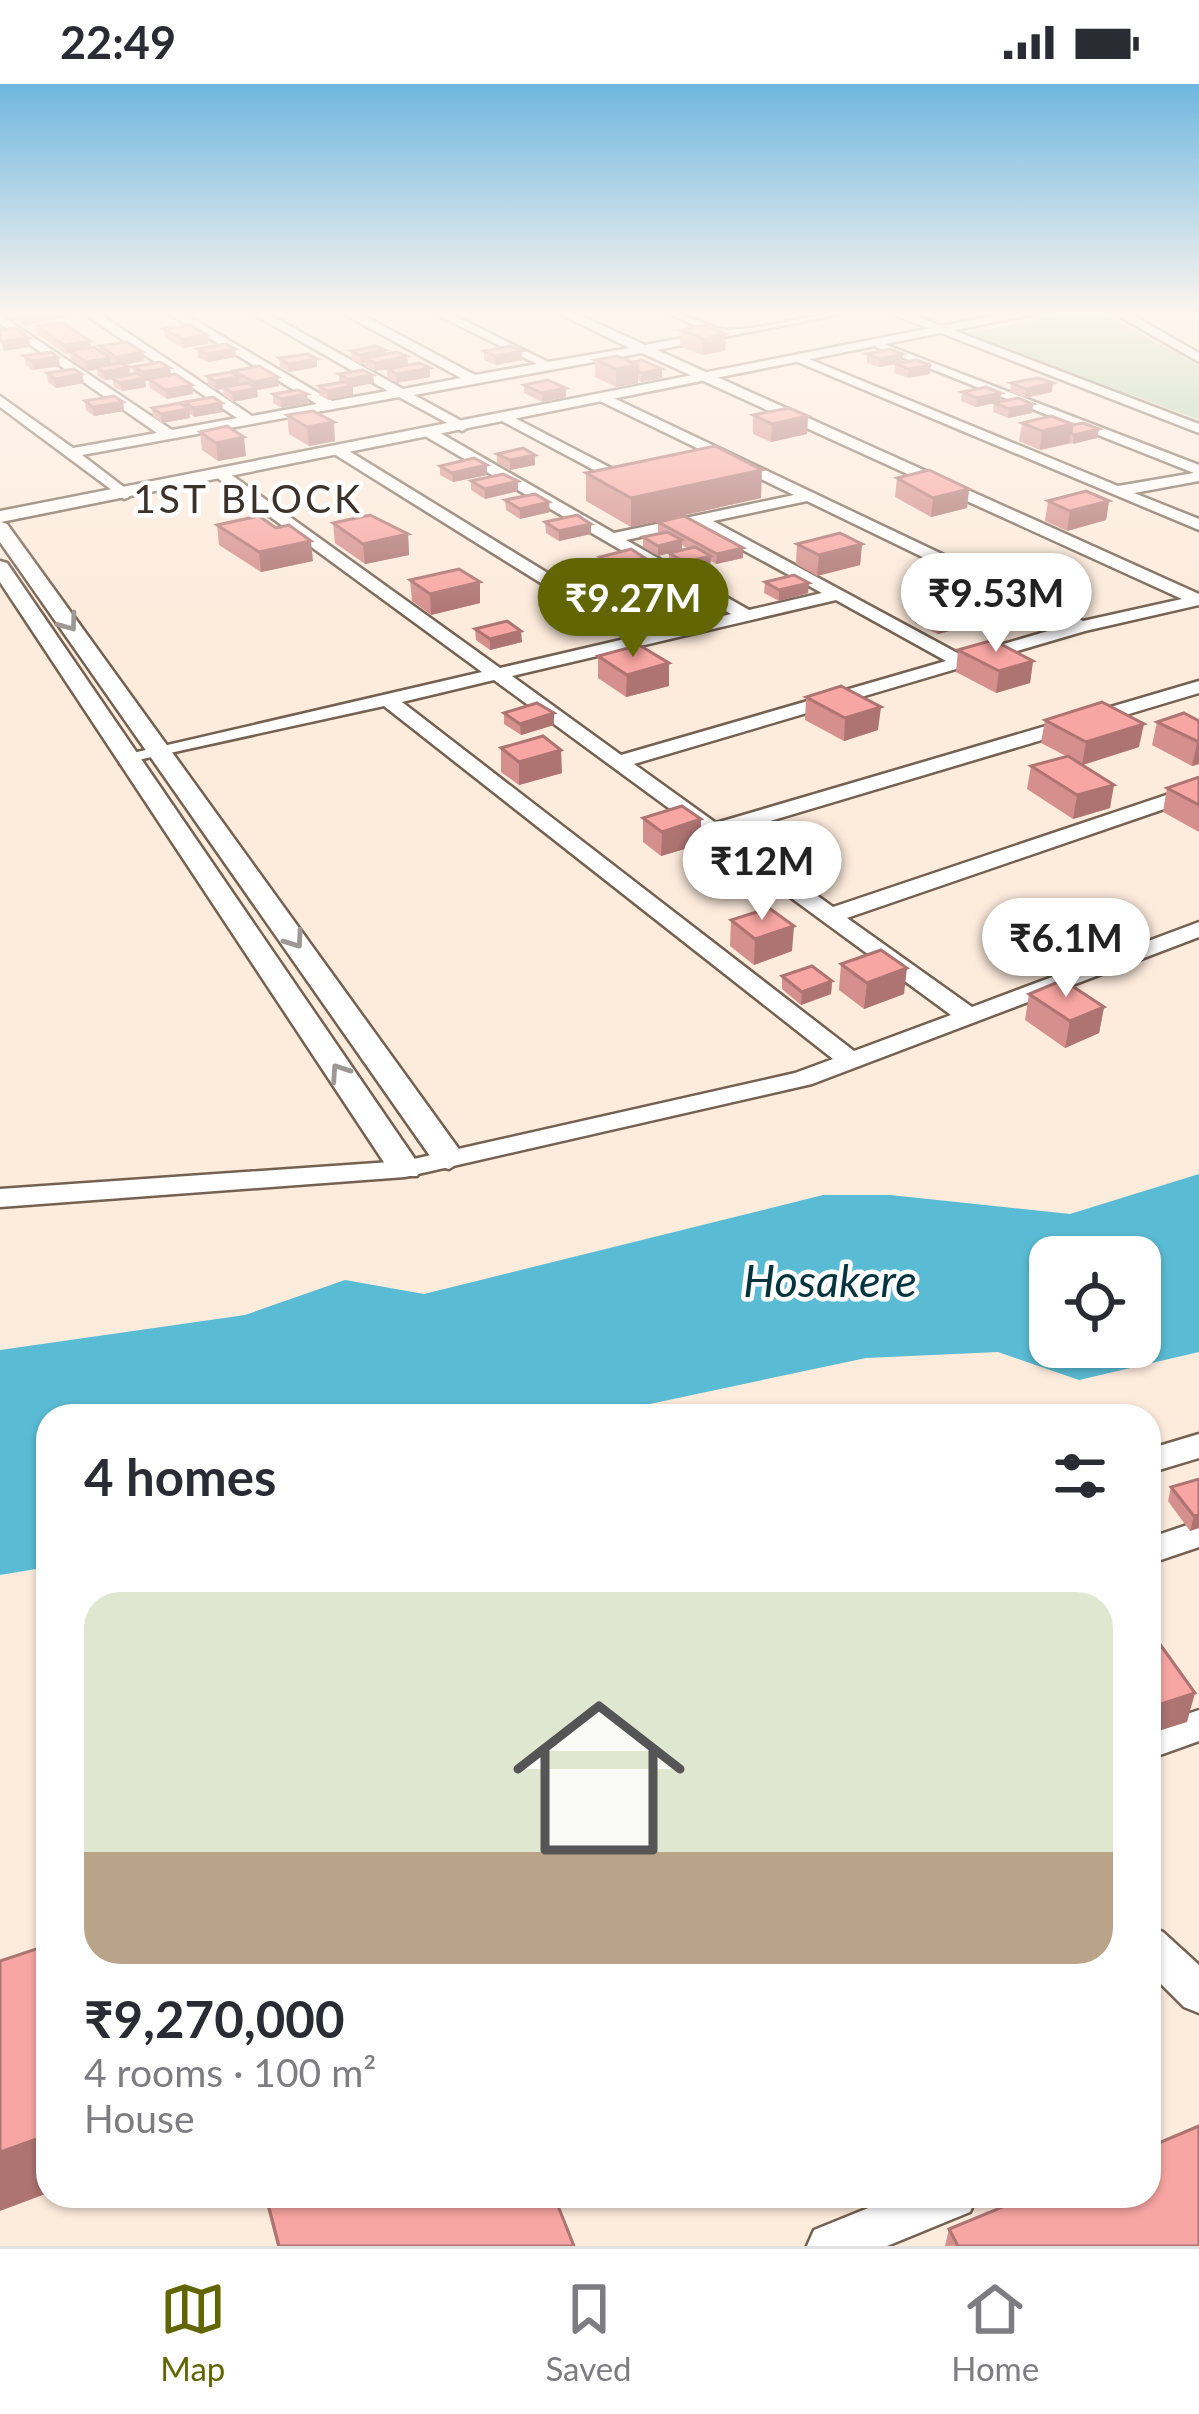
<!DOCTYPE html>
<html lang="en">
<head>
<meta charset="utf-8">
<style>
  :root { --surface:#fff; --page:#f2f2f3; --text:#2b2b33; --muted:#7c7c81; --line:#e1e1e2; --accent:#616602 }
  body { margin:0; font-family:Lato,sans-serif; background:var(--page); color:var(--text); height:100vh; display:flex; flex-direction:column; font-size:45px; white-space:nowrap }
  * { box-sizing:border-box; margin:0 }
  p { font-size:39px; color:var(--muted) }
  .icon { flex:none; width:66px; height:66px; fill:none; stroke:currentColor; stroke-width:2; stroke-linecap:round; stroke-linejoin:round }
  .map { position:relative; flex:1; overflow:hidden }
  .sheet { position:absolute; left:36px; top:1320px; width:1125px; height:804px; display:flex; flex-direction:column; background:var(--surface); border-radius:36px; box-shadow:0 3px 9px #0004 }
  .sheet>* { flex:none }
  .tools { position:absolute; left:1029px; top:1152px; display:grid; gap:24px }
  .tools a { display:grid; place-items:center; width:132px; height:132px; border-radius:24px; background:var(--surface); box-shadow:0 3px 9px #0004; font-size:60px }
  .price { position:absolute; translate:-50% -102px; padding:0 27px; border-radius:42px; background:#fff; color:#222; font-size:39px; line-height:78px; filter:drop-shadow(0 3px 6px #0008) }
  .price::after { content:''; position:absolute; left:50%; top:72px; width:36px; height:27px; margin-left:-18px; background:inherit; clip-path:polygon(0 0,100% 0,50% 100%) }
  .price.selected { background:var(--accent); color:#fff }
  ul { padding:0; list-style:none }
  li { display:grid; align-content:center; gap:24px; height:636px; padding:0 48px }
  li span { display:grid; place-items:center; height:372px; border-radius:36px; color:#555 }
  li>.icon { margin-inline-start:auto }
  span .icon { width:216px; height:216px; fill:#fffc; stroke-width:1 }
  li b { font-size:51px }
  h2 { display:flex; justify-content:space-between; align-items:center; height:144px; padding:0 48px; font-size:51px }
  .status { display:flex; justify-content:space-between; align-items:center; height:84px; padding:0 60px; background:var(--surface); direction:ltr }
  .status svg { height:33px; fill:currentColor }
  .dock { display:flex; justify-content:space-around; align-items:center; height:168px; border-top:3px solid var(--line); background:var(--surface); font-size:33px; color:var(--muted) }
  .dock a { display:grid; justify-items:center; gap:6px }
  .dock .selected { color:var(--accent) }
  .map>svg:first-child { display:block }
</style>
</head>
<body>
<div class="status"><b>22:49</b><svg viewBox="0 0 49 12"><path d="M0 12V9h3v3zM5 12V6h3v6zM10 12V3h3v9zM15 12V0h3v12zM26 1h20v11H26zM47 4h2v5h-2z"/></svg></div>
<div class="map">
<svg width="1199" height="2162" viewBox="0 0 1199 2162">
  <rect width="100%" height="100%" fill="#fdebdc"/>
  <!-- green -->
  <path fill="#abd2aa" d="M1055,231H1108L1199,282V336L967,250Z"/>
  <!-- water -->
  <path fill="#5abcd4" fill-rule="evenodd" d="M1199,1090V1268L1079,1296L998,1268L866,1274L593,1332H48V1483L0,1491V1266L245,1231L345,1196L424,1210L823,1111H890L1070,1130ZM1050,1173H1140V1263H1050Z"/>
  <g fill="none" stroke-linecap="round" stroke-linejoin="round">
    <defs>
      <g id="minor">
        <path d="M0,231L172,346L237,334L86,231H101L252,332L317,320L171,231H186L332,317L388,307L255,231H270L403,305L461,294L346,231H362L475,291L537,280L437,231H453L548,278L630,264L562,231H579L645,261L711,249L672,231C693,231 709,245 728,246C764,246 800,231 836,231L657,266L1199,510V521L1085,547L634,680L716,739L1199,597V609L730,749L833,823L1199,700V713L847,834L972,923L1199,838V853L812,1000L405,1093L0,1123V1105L405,1077L795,989L833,975L384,622L120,680V672L482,588L216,393V387H226L500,584L629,554L334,370V364H344L647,550L731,530L425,352V346H435L614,449L794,411L600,317L605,310L1083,537L1182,515L642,269L414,311L467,340L469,343L462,347L399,313L82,371L129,407V413L124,415L0,323V312L73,364L157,349L0,240ZM807,417L1065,542L963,572L713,437ZM697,441L822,509L749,526L626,456ZM836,516L946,577L621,671L512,592ZM494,596L951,931L854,967L402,618Z"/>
        <path d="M895,231H913L1199,340V349Z"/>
        <path d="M1117,231H1132L1199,269V278Z"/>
        <path d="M876,257L1199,381V397L1134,409L1199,435V446L793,276L804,273L1118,402L1194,389L876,263Z"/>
        <path d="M507,330L636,397L639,400L626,403L502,337Z"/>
        <path d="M1199,1350V1374L1149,1389V1365Z"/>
        <path d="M1199,1437V1463L1149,1480V1454Z"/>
        <path d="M1199,1626V1657L1149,1675V1643Z"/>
        <path d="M1149,1842L1163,1848L1199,1881V1929L1184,1923L1149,1888Z"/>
        <path d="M898,2112H977L970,2128L887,2162H807L814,2146Z"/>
      </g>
      <g id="tertiary">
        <path d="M998,231H1029L1,438L7,440L461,1068L465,1075L449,1085L437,1082L0,458V427Z"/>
        <path d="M0,477L7,479L417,1078L422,1085L417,1092H393L0,498Z"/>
      </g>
    </defs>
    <!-- minor casing -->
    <use href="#minor" stroke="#746151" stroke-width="5"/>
    <!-- tertiary casing -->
    <use href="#tertiary" stroke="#746151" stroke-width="5"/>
    <!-- minor -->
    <use href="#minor" fill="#fff" fill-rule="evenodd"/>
    <!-- tertiary -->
    <use href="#tertiary" fill="#fff" fill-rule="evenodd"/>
  </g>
  <!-- wall -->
  <g fill="#d58f8c">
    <path d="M11,231H70V232L22,242L12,235Z"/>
    <path d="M37,242L100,267V262L144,277L124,280L129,283L130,291L134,290L133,283L171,291L192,301L193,310L167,315L150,304L149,296L145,297L146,303L122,307L114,303L113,295L105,296L98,292L97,285L88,287L71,276L70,269L66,270L38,250Z"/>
    <path d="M164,245L207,251L208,260L183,264L165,254Z"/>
    <path d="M681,246L726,250L725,267L702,271L680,262Z"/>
    <path d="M197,265L236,273L208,278L198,274Z"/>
    <path d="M385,266V270L407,272L408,281L430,284V293L397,299L387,294V285L375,287L365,283V279L361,280L352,276L351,267Z"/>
    <path d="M484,267H522V276L496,281L484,276Z"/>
    <path d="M867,270L902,279L930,290L908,294L894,289L895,280L879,283L867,279Z"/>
    <path d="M24,272L58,273L60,282L33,286L26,281Z"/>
    <path d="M279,274L317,275V283L289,288L280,283Z"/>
    <path d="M595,276L632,278L662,285V294L641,298L638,296V299L616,303L595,293Z"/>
    <path d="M234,287L278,293L279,302L257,306L258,313L233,318L224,312L223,305L216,306L208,301L207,292L234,290Z"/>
    <path d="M47,289L82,290L84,299L56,304L48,298Z"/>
    <path d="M339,290L373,291L374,299L353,303V311L328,316L319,311V302L339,298Z"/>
    <path d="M1011,299L1052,308L1025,314L1010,308Z"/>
    <path d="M524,301L566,313L542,318L524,309Z"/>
    <path d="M962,308L1001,309L1000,318L976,323L961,317Z"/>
    <path d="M273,310L308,319L282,324L273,319Z"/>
    <path d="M85,317L123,318L124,327L94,332L86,326Z"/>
    <path d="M184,318L223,328L194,333L190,330V334L162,339L153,333L152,324L184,322Z"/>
    <path d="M994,319L1033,320L1032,329L1008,334L993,328Z"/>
    <path d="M287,331L335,357L309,362L289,350Z"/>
    <path d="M753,331L808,332L807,350L771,358L753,350Z"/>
    <path d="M1022,339L1072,340L1099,345L1097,354L1040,366L1019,357Z"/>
    <path d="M200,348L246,372L218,377L202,366Z"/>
    <path d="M497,370L535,371V381L510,386L497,379Z"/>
    <path d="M440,382L487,391L453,398L440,391Z"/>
    <path d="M586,389L761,414L631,443L586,417Z"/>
    <path d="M897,394L969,405L967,424L931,433L895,413Z"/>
    <path d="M471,397H518V407L485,415L471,406Z"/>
    <path d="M505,416L550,428L520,435L506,426Z"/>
    <path d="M1048,417H1109L1106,436L1067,447L1045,437Z"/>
    <path d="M545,438L591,450L559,457L546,449Z"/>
    <path d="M658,438L743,474L716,480L711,477L710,482L685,489L669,480V469L688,465L682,461L658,472L643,463V453L660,449L658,448Z"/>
    <path d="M333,439L408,450L409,471L365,480L335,459Z"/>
    <path d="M217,441L276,444L313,477L261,488L219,461Z"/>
    <path d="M797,460H862L860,481L817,492L796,480Z"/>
    <path d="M600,473L645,474V484L614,492L600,483Z"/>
    <path d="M935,495L992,518L980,521L978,539L938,550L915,539L917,517L933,513Z"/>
    <path d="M410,496L480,498V519L431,531L412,517Z"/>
    <path d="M765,498L808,509L779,517L764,509Z"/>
    <path d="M475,545L522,558L490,566L476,556Z"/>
    <path d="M958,566L1033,577L1030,599L996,609L956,588Z"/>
    <path d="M598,572L669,602L626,613L598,594Z"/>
    <path d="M806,613L878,646L844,657L805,636Z"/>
    <path d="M504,629H554V641L521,651L504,640Z"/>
    <path d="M1045,636L1139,663L1083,681L1110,724L1073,735L1027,705L1031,682L1066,672L1041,659Z"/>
    <path d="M1199,637V680L1192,682L1152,661L1157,638Z"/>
    <path d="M501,664L562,689L519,701L501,688Z"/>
    <path d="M1199,693V748L1163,728L1167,704Z"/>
    <path d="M643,734L701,760L661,772L643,758Z"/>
    <path d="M731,836L792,867L754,881L730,862Z"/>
    <path d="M841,880L904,910L864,925L839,906Z"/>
    <path d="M782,892L832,897L831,910L801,921L782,905Z"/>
    <path d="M1029,910L1104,923L1099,949L1065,964L1025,936Z"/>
    <path d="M1199,1395V1444L1190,1447L1168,1417L1171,1403Z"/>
    <path d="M264,2112H554L574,2162H277Z"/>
    <path d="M949,2145L1199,2162H945Z"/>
  </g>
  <!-- shaded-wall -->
  <g fill="#ae7472">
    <path d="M32,231H70V232L22,242L21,234Z"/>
    <path d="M726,250L725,267L702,271L703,255Z"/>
    <path d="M207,251L208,260L183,264L182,255Z"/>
    <path d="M29,254L30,263L3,267L2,259Z"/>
    <path d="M90,257L92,265L66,270L64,261Z"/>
    <path d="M235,265L236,273L208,278L207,270Z"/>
    <path d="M385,266L386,275L365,274V279L361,280L360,271Z"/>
    <path d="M522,267V276L496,281L495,272Z"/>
    <path d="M143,268L144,277L117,282L116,273Z"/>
    <path d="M903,270L902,279L879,283L880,275Z"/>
    <path d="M407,272L408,281L375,287V279Z"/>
    <path d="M58,273L60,282L33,286L32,277Z"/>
    <path d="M110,274L111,283H96L97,285L88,287L86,278Z"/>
    <path d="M317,275V283L289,288L288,280Z"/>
    <path d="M638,281V299L616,303V285Z"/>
    <path d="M931,281L930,290L908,294L909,285Z"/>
    <path d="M129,283L130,292L105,296L104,288Z"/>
    <path d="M170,284L171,292L145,297L146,303L122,307L120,299L143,295V288Z"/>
    <path d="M430,284V293L397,299V290Z"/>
    <path d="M662,285V294L641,298L642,289Z"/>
    <path d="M82,290L84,299L56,304L55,295Z"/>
    <path d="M373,291L374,299L353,303V311L328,316L327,307L349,303L348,295Z"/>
    <path d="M239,293L240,302L216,306L215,297Z"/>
    <path d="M278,293L279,302L257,306L258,313L233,318L232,309L254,305V298Z"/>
    <path d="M1053,299L1052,308L1025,314L1026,305Z"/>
    <path d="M192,301L193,310L167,315L166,306Z"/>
    <path d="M566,304V313L542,318V309Z"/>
    <path d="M1001,309L1000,318L976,323L977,314Z"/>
    <path d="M307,310L308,319L282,324L281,315Z"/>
    <path d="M123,318L124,327L94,332L93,323Z"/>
    <path d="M222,319L223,328L194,333L193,324Z"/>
    <path d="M1033,320L1032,329L1008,334L1009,325Z"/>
    <path d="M189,325L190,334L162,339L161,330Z"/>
    <path d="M808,332L807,350L771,358L772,340Z"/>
    <path d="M334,338L335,357L309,362L307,343Z"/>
    <path d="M1072,340L1069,359L1040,366L1042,347Z"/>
    <path d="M1099,345L1097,354L1073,360L1074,351Z"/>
    <path d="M244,353L246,372L218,377L216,359Z"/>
    <path d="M535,371V381L510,386V376Z"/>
    <path d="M487,381V391L453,398L452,389Z"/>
    <path d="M762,386L761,414L631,443V414Z"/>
    <path d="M518,397V407L485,415V405Z"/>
    <path d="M969,405L967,424L931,433L933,414Z"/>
    <path d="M1109,417L1106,436L1067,447L1070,427Z"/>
    <path d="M549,418L550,428L520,435V425Z"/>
    <path d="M591,440V450L559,457V447Z"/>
    <path d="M408,450L409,471L365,480L363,460Z"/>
    <path d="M682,456V466L658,472V462Z"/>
    <path d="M311,457L313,477L261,488L259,468Z"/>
    <path d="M862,460L860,481L817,492L819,471Z"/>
    <path d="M743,464V474L716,480L717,470Z"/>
    <path d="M711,472L710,482L685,489V478Z"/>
    <path d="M645,474V484L614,492V481Z"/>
    <path d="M995,497L992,518L980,521L978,539L938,550L940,529L958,506Z"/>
    <path d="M480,498V519L431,531L430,510Z"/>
    <path d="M809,499L808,509L779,517V506Z"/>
    <path d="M521,547L522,558L490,566V555Z"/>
    <path d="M1033,577L1030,599L996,609L999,587Z"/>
    <path d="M669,579V602L626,613L627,591Z"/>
    <path d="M881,623L878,646L844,657L845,634Z"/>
    <path d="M554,629V641L521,651L520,640Z"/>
    <path d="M1144,640L1139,663L1082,681L1086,658Z"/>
    <path d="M1199,658V680L1192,682L1197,659Z"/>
    <path d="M561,666L562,689L519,701V678Z"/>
    <path d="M1114,701L1110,724L1073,735L1077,711Z"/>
    <path d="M701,735V760L661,772L662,748Z"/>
    <path d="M794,842L792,867L754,881L755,855Z"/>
    <path d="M907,884L904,910L864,925L867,899Z"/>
    <path d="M832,897L831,910L801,921L802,908Z"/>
    <path d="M1104,923L1099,949L1065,964L1070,937Z"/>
    <path d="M1199,1431V1444L1190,1447L1194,1432Z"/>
    <path d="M1195,1609L1187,1638L1149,1650V1624Z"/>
    <path d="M48,2051V2109L0,2127V2068Z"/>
  </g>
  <!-- building -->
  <g fill="#f8a6a3" stroke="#ae7472" stroke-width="3">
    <path d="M62,238L90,257L64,261L37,242Z"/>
    <path d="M190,241L207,251L182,255L164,245Z"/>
    <path d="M704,241L726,250L703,255L681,246Z"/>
    <path d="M16,244L29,254L0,258V246Z"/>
    <path d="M127,258L143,268L116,273L100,262Z"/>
    <path d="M226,260L235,265L207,270L197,265Z"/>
    <path d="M375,262L385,266L360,271L351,267Z"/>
    <path d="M510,262L522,267L495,272L484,267Z"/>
    <path d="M94,263L110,274L86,278L70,267Z"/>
    <path d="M890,265L903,270L880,275L867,270Z"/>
    <path d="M51,268L58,273L32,277L24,272Z"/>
    <path d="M397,268L407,272L375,279L365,274Z"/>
    <path d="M308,270L317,275L288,280L279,274Z"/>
    <path d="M617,272L638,281L616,285L595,276Z"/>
    <path d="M642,276L662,285L642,289L638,287V281L632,278Z"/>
    <path d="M916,276L931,281L909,285L895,280Z"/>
    <path d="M160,278L170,284L143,288L133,283Z"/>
    <path d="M121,279L129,283L104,288L96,283Z"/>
    <path d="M419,279L430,284L397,290L387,285Z"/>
    <path d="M259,282L278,293L254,298L234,287Z"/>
    <path d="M74,285L82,290L55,295L47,289Z"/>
    <path d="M363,286L373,291L348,295L339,290Z"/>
    <path d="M231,288L239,293L215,297L207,292Z"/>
    <path d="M137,289L145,294L120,299L112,294Z"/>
    <path d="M175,290L192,301L166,306L148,295Z"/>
    <path d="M1038,294L1053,299L1026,305L1011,299Z"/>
    <path d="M548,296L566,304L542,309L524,301Z"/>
    <path d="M344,298L353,302L327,307L319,302Z"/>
    <path d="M248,299L257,304L232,309L223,303Z"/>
    <path d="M986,303L1001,309L977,314L962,308Z"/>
    <path d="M298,306L307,310L281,315L273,310Z"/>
    <path d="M114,312L123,318L93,323L85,317Z"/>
    <path d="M213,313L222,319L193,324L184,318Z"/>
    <path d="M1018,314L1033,320L1009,325L994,319Z"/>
    <path d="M180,319L189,325L161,330L152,324Z"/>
    <path d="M789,324L808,332L772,340L753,331Z"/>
    <path d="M313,327L334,338L307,343L287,331Z"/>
    <path d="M1051,332L1072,340L1042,347L1022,339Z"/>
    <path d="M1083,339L1099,345L1074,351L1071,349L1072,341Z"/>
    <path d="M227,342L244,353L216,359L200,348Z"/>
    <path d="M715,362L762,386L631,414L586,389Z"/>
    <path d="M523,364L535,371L510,376L497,370Z"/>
    <path d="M474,374L487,381L452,389L440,382Z"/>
    <path d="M929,386L969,405L933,414L897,394Z"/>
    <path d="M503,390L518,397L485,405L471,397Z"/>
    <path d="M1086,407L1109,417L1070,427L1048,417Z"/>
    <path d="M535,410L549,418L520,425L505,416Z"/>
    <path d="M370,431L408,450L363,460L333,439Z"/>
    <path d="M577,431L591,440L559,447L545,438Z"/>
    <path d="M259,432L276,444L289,441L311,457L259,468L217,441Z"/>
    <path d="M684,432L743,464L717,470L658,438Z"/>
    <path d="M667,448L682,456L658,462L643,453Z"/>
    <path d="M840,449L862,460L819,471L797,460Z"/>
    <path d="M695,463L711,472L685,478L669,469Z"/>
    <path d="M631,465L645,474L614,481L600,473Z"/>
    <path d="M459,485L480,498L430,510L410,496Z"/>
    <path d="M972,486L995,497L958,506L981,518L940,529L917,517L958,506L935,495Z"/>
    <path d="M794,491L809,499L779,506L765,498Z"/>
    <path d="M507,537L521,547L490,555L475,545Z"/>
    <path d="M993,556L1033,577L999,587L958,566Z"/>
    <path d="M639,561L669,579L627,591L598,572Z"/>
    <path d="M841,602L881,623L845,634L806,613Z"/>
    <path d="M1102,618L1144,640L1086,658L1045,636Z"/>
    <path d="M537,619L554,629L520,640L504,629Z"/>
    <path d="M1184,629L1199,637V658L1157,638Z"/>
    <path d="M543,652L561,666L519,678L501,664Z"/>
    <path d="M1068,672L1114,701L1077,711L1031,682Z"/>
    <path d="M1199,693V721L1167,704Z"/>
    <path d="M682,722L701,735L662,748L643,734Z"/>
    <path d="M769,824L794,842L755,855L731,836Z"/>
    <path d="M881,866L907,884L867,899L841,880Z"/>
    <path d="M812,882L832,897L802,908L782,892Z"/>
    <path d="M1063,896L1104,923L1070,937L1029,910Z"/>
    <path d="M1199,1395V1431L1194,1432L1171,1403Z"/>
    <path d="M1154,1552L1195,1609L1149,1624V1554Z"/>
    <path d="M48,1861V2051L0,2068V1877Z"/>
    <path d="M1199,2042V2162H958L949,2145L1029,2112H1149V2063Z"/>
    <path d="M266,2112H554L574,2162H279Z"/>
  </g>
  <!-- one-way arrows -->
  <defs><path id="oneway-chevron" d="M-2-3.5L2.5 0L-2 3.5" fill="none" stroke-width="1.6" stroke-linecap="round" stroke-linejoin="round" transform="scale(3)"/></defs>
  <g stroke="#9d9895">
    <use href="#oneway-chevron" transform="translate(69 539) rotate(54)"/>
    <use href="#oneway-chevron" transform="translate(295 856) rotate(55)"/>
    <use href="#oneway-chevron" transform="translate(339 988) rotate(-124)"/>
  </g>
  <!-- sky -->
  <linearGradient id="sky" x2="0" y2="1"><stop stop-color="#6fb7e0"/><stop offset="0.43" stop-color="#fef6ef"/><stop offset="1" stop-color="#fef6ef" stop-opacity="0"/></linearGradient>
  <rect width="1199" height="534" fill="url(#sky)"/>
  <g text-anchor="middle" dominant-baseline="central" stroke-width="9" stroke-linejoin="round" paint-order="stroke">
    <!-- far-neighbourhood labels -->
    <g font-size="39" letter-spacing="3" fill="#3b322b" stroke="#fff">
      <text x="248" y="414">1ST BLOCK</text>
    </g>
    <!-- water labels -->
    <g font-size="45" font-style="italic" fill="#04353f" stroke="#fff">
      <text x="830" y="1196">Hosakere</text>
    </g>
  </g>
</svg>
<div class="tools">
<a><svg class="icon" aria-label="locate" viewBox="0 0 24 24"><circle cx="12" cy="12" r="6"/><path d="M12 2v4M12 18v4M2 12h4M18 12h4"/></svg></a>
</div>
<b class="price" style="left:996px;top:571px">₹9.53M</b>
<b class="price selected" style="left:633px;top:576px">₹9.27M</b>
<b class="price" style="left:762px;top:839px">₹12M</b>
<b class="price" style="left:1066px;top:916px">₹6.1M</b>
<section class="sheet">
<h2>4 homes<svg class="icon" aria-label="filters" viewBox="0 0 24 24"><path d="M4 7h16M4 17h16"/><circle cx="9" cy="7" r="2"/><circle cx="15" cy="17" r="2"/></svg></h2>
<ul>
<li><span style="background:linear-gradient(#dfe7d0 70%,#b9a48a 0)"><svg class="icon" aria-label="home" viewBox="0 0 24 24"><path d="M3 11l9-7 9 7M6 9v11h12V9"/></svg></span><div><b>₹9,270,000</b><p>4 rooms · 100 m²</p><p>House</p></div></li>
</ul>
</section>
</div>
<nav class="dock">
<a class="selected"><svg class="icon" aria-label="map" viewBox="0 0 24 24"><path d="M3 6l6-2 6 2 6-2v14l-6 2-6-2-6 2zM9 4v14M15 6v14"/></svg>Map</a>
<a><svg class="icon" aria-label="saved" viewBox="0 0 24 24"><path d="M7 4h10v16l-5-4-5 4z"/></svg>Saved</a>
<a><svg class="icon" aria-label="home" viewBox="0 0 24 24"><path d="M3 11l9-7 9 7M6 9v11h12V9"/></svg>Home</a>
</nav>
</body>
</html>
